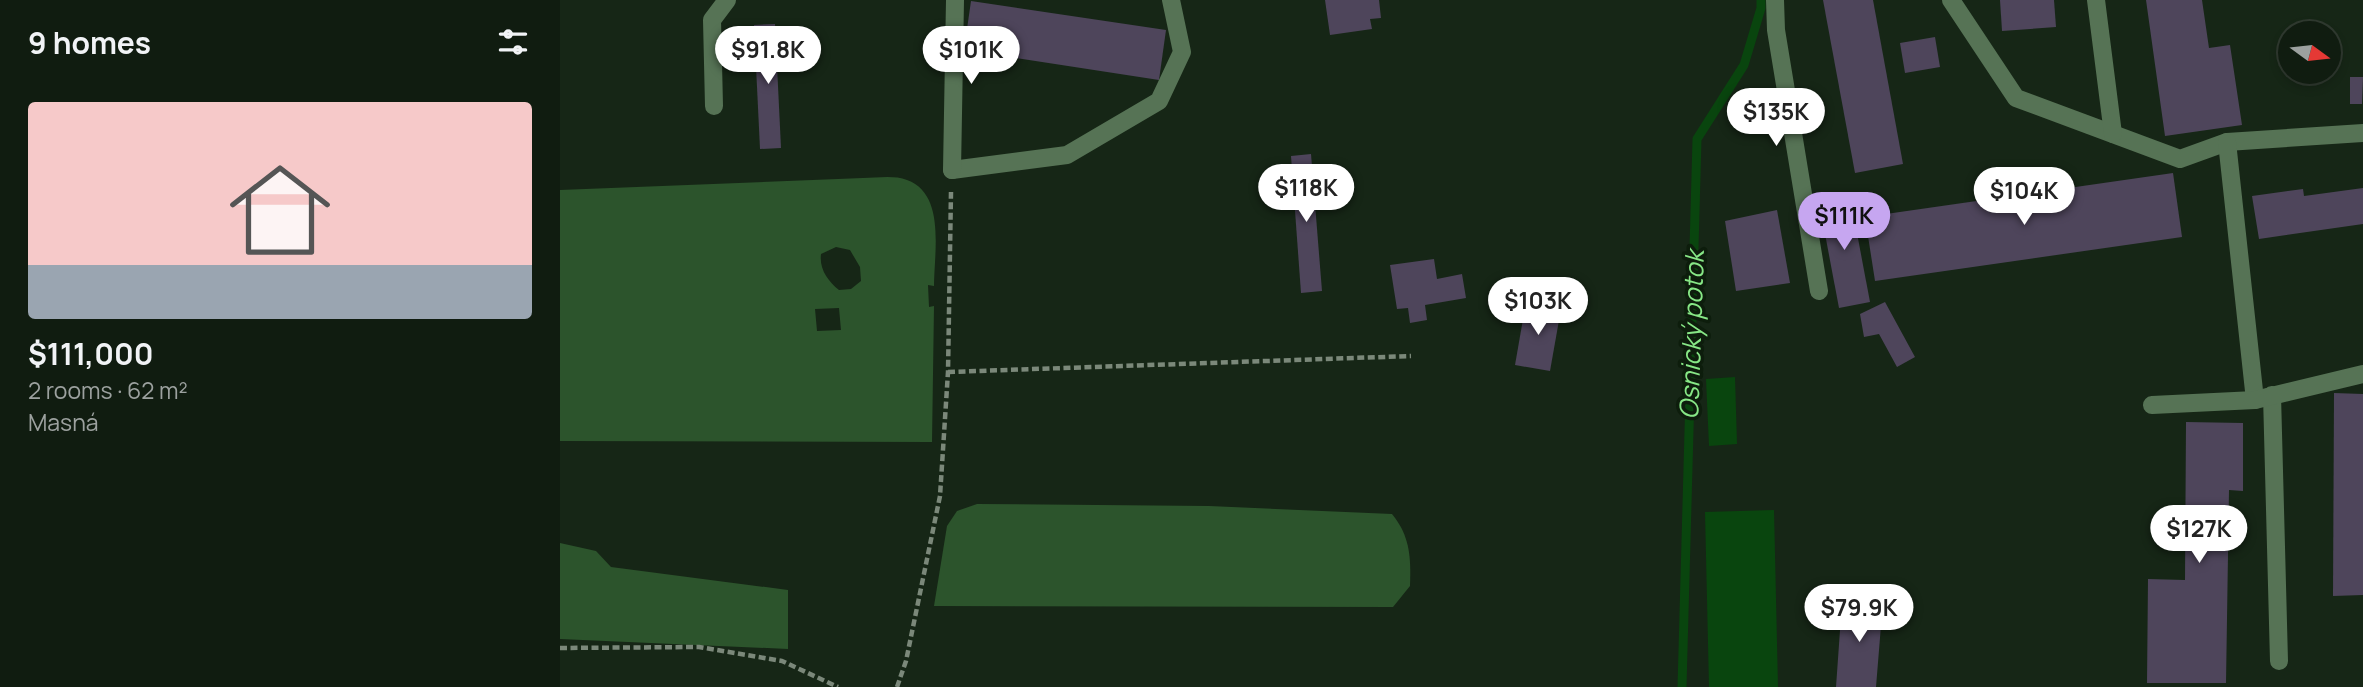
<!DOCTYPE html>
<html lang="en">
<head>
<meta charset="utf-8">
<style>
  :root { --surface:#101c10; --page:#1e291e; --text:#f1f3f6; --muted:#9ca19f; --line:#303a30; --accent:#c6a6f0 }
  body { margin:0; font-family:Manrope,sans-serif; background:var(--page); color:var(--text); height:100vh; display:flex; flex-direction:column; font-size:26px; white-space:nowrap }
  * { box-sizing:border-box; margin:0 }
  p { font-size:23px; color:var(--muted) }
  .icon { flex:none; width:38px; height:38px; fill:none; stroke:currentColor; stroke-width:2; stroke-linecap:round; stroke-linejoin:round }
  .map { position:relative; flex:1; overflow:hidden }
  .sheet { display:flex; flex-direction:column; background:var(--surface); width:560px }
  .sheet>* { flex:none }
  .needle { width:46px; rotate:105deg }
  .buttons { position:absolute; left:1718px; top:21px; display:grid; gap:14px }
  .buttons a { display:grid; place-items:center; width:63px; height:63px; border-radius:50%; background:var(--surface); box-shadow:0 4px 10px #0003,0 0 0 2px var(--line); font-size:35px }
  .price { position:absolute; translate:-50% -60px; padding:0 16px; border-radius:24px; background:#fff; color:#222; font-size:23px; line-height:46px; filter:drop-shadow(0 2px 4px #0008) }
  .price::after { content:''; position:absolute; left:50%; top:42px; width:21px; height:16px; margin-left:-10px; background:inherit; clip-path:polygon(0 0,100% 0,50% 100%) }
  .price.on { background:var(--accent); color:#111 }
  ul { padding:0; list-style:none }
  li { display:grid; align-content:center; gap:14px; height:371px; padding:0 28px }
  li span { display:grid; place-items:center; height:217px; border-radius:7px; color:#555 }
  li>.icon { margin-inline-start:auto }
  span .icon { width:126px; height:126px; fill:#fffc; stroke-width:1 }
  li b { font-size:30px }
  h2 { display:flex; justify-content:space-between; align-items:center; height:84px; padding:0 28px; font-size:30px }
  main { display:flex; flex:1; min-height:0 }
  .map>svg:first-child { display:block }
</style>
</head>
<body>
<main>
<section class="sheet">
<h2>9 homes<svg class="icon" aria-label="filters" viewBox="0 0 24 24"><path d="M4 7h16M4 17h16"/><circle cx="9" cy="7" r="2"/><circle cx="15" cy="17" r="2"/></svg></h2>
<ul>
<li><span style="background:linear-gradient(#f6c9c9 75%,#9aa5b1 0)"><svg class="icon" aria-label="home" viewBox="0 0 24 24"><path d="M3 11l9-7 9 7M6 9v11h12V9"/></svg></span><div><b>$111,000</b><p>2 rooms · 62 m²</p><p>Masná</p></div></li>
</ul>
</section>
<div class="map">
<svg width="1803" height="687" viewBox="0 0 1803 687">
  <rect width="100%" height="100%" fill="#162616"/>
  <!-- green -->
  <g fill="#2c542c" fill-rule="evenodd">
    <path d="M303,178C317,178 334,175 347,180C386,194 374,253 374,286L368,285L369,307L374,306L372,442L0,441V190ZM276,247L290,250L300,267L301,281L291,289L279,290C268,281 259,269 261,254ZM279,308L281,330L257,331L255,309Z"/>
    <path d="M417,504L649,506L832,514C850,536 851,557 850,586L833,607L374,606L387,526L397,511Z"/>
    <path d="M0,543L36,551L51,567L228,590V649L0,639Z"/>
  </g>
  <!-- water -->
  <g fill="#09450e">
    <path d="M1175,377L1177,444L1149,446L1146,379Z"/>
    <path d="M1214,510L1218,687H1149L1145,512Z"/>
  </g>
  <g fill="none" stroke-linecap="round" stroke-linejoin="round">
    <!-- stream -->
    <path stroke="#09450e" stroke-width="9" d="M1122,687L1137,139L1184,65L1201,8V0"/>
  </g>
  <!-- building -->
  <g fill="#4e455b">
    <path d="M765,0H819L821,18L810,19L812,29L770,35Z"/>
    <path d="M1263,0H1313L1343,164L1295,173Z"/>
    <path d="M1440,0H1494L1496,27L1442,31Z"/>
    <path d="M1586,0H1642L1649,48L1670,45L1682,125L1605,136Z"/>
    <path d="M411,1L606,30L599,80L404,50Z"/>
    <path d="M215,24L221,148L200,149L194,25Z"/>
    <path d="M1375,37L1380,67L1345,73L1340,43Z"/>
    <path d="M1790,77H1803L1802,104H1790Z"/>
    <path d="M751,154L762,291L741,293L731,156Z"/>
    <path d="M1613,173L1622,237L1315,281L1305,217Z"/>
    <path d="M1803,188V224L1699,239L1692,196L1743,189L1744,196Z"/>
    <path d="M1290,196L1310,302L1279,308L1259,202Z"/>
    <path d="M1217,210L1230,283L1176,291L1165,221Z"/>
    <path d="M874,259L877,279L902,274L906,298L865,305L867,320L850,323L848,308L837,309L830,265Z"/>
    <path d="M966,302L1001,309L990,371L955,365Z"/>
    <path d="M1325,302L1355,357L1337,367L1319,334L1304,337L1300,314Z"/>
    <path d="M1774,393L1803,394V595L1773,596Z"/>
    <path d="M1626,422L1683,423V491L1669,490L1666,683H1587L1588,579L1625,580Z"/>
    <path d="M1305,599L1323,601L1316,687H1276L1282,602L1304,604Z"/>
  </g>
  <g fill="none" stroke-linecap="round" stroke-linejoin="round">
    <!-- path -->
    <g stroke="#7b887a" stroke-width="4.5" stroke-dasharray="7 3.5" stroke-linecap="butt">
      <path d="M388,372L851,356"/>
      <path d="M0,648L139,647L222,661L278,687"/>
      <path d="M337,687L346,661L380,496L388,372L391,192"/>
    </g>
    <!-- lane -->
    <g stroke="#567355" stroke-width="18">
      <path d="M1391,0L1456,98L1620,159L1667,142L1803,133"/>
      <path d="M1536,0L1553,134"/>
      <path d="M1667,142L1695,400"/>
      <path d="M392,170L507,155L599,101L622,52L611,0"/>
      <path d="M1712,395L1719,661"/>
      <path d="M1592,405L1695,400L1803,374"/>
    </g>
    <!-- street -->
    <g stroke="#567355" stroke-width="18">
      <path d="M1215,0L1216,30L1259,291"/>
      <path d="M154,106L152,20L167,0"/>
      <path d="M392,170L395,0"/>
    </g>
  </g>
  <g text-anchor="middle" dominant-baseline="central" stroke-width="7" stroke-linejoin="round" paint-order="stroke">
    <!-- water labels -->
    <g font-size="26" font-style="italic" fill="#87e786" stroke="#0d1d0c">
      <text transform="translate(1131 335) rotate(-88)">Osnický potok</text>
    </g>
  </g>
</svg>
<div class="buttons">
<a><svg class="needle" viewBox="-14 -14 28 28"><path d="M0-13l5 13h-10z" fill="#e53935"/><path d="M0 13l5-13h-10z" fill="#9ca19f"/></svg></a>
</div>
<b class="price" style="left:208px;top:86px">$91.8K</b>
<b class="price" style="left:411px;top:86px">$101K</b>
<b class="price" style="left:1216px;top:148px">$135K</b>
<b class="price" style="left:746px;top:224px">$118K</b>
<b class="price" style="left:1464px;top:227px">$104K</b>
<b class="price on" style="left:1284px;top:252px">$111K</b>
<b class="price" style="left:978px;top:337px">$103K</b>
<b class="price" style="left:1639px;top:565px">$127K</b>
<b class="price" style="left:1299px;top:644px">$79.9K</b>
</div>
</main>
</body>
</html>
